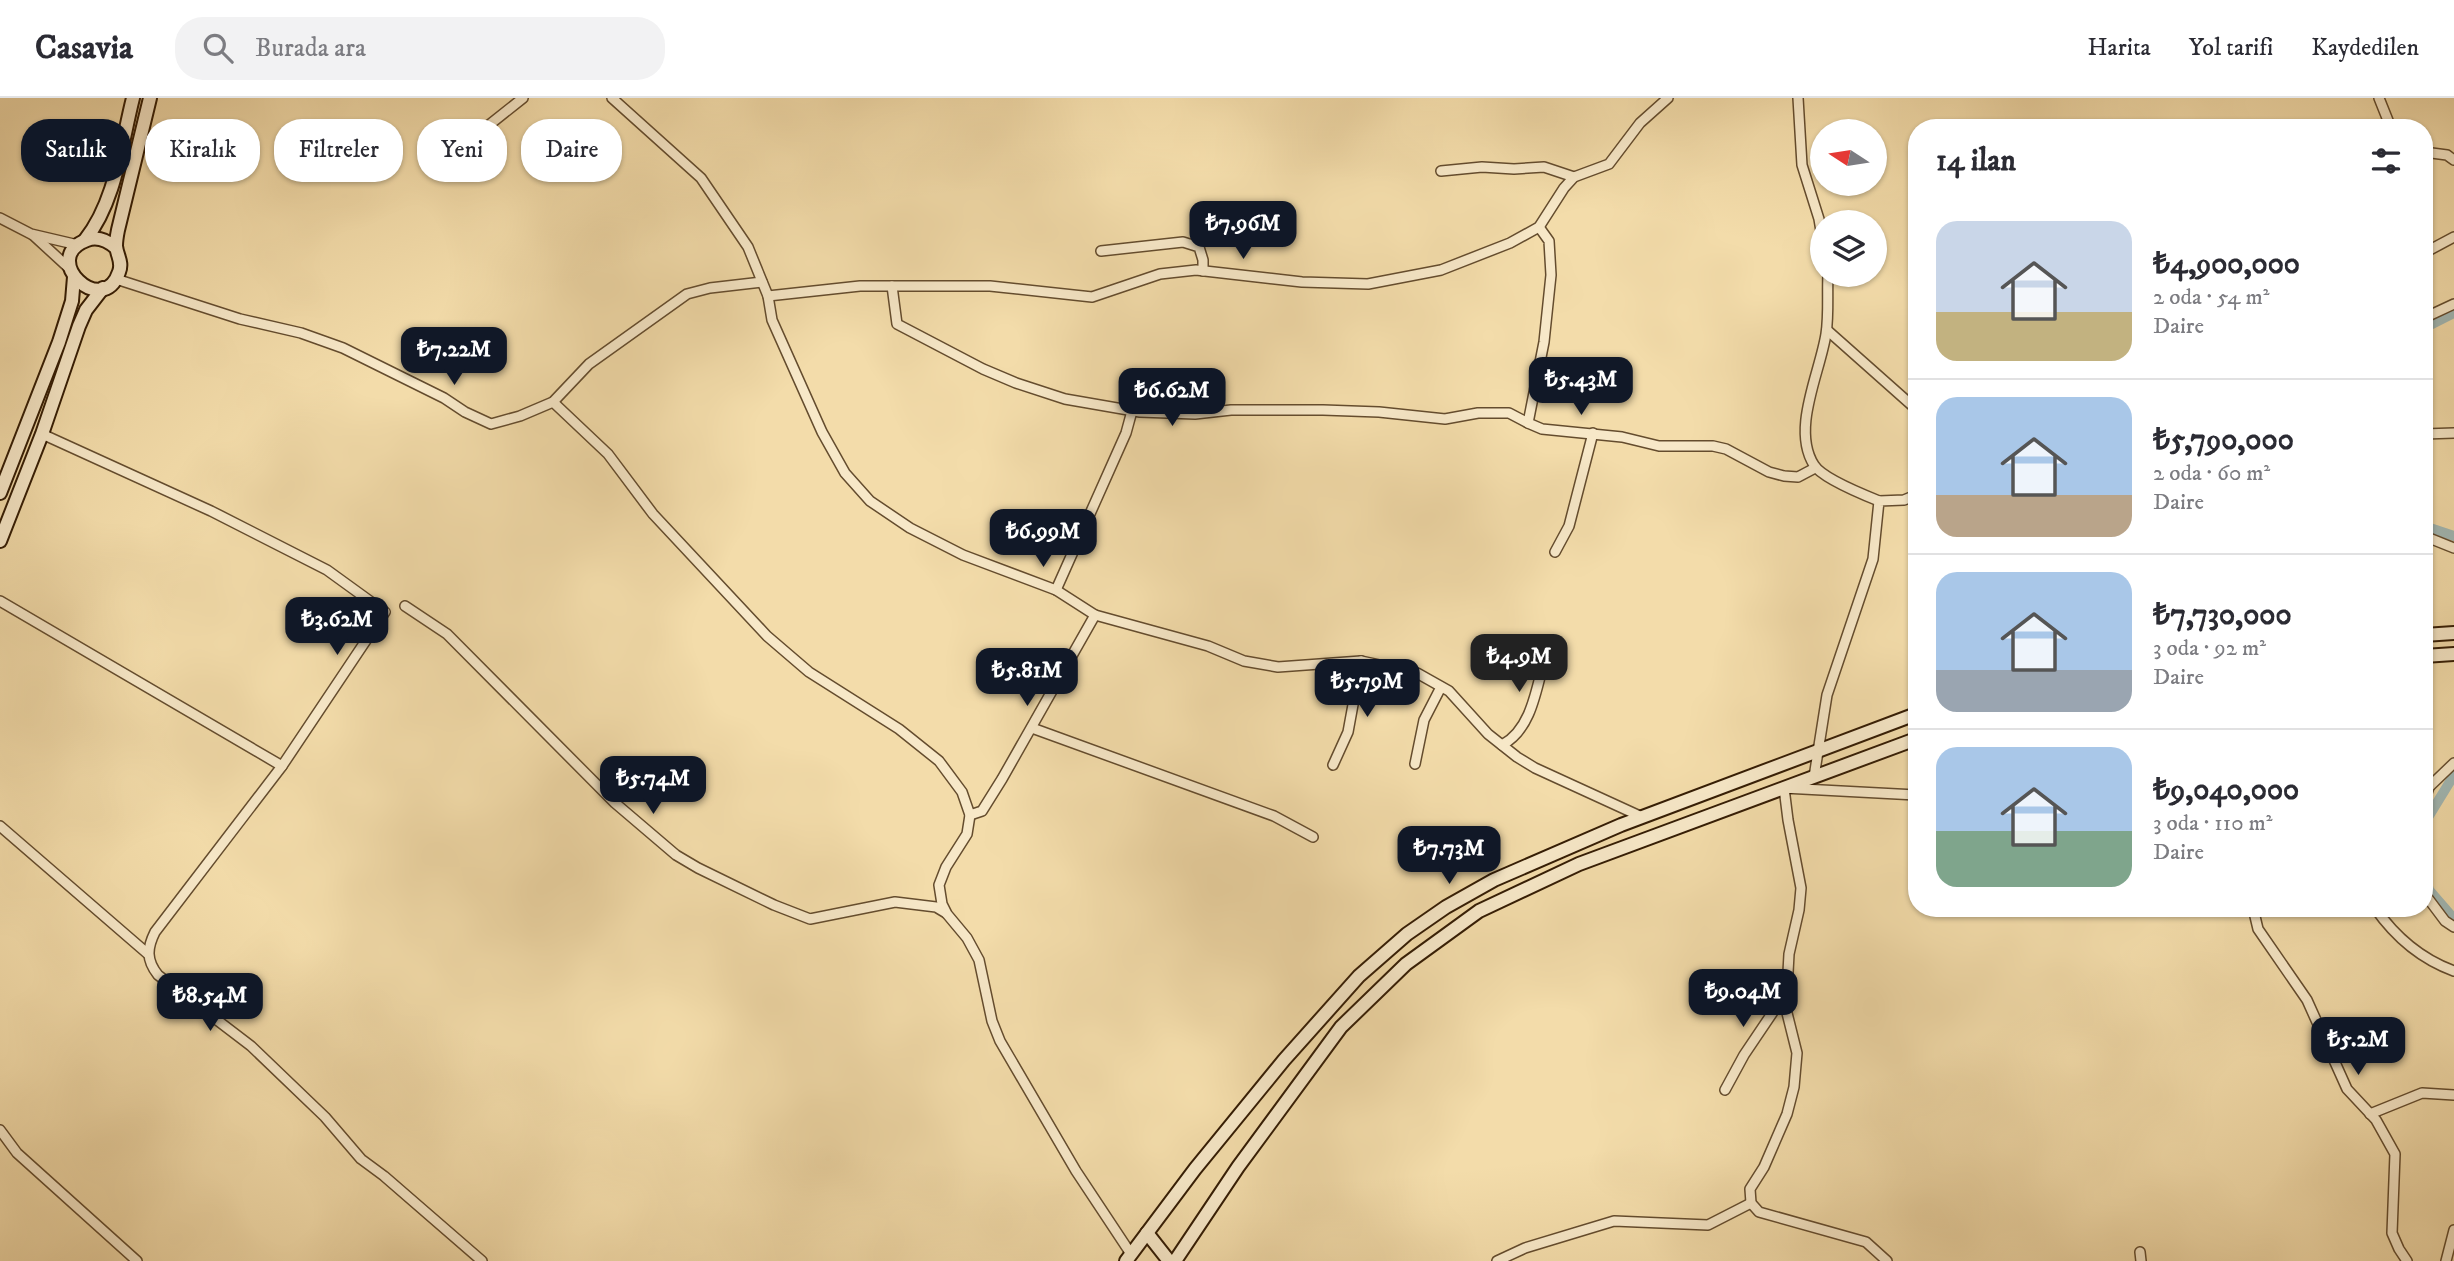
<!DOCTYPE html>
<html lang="tr">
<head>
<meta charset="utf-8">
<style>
  :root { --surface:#fff; --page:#f2f2f3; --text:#2b2b33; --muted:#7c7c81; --line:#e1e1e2; --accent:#111827 }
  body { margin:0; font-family:"IM FELL DW Pica",serif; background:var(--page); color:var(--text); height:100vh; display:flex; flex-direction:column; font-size:26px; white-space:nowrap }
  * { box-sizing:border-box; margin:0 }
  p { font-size:23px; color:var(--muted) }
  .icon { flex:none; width:38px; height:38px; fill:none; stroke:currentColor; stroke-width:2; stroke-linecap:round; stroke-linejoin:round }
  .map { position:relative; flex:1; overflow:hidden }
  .panel { position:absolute; left:1908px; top:21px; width:525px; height:798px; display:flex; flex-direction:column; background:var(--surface); border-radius:28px; box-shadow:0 2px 5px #0004 }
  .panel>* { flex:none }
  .top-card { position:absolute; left:21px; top:21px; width:665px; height:63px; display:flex; gap:14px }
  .needle { width:46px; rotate:282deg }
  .fabs { position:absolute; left:1810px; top:21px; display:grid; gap:14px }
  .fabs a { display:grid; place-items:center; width:77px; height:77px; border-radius:50%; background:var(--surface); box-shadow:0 2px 5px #0004; font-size:35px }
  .price { position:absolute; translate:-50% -60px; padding:0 16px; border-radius:14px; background:var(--accent); color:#fff; font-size:23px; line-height:46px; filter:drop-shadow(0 2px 4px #0008) }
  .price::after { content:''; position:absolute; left:50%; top:42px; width:21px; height:16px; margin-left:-10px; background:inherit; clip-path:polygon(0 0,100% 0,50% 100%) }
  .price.on { background:#222; color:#fff }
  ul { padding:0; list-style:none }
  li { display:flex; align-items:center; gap:21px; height:175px; padding:0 28px }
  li+li { border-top:2px solid var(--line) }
  li span { display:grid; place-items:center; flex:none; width:196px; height:140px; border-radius:21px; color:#555 }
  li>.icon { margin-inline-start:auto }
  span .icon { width:84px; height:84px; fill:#fffc; stroke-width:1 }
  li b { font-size:30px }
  h2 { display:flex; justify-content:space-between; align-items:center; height:84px; padding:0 28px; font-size:30px }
  .pill { padding:0 24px; border-radius:28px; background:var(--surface); box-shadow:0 2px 5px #0004; font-size:24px; line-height:63px }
  .pill.on { background:var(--accent); color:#fff }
  header { display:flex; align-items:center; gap:42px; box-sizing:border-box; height:98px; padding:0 35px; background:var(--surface); border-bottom:2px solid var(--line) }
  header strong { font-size:33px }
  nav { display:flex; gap:38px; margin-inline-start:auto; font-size:24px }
  .search { width:490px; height:63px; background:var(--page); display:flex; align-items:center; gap:18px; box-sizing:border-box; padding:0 24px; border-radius:28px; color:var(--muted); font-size:26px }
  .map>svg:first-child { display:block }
</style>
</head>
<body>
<header>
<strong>Casavia</strong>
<div class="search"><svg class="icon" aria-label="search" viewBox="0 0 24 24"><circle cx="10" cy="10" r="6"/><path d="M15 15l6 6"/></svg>Burada ara</div>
<nav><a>Harita</a><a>Yol tarifi</a><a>Kaydedilen</a></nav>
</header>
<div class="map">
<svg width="2454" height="1163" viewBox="0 0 2454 1163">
  <rect width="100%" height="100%" fill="#f3dcaa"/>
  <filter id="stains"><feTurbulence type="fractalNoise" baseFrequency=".00286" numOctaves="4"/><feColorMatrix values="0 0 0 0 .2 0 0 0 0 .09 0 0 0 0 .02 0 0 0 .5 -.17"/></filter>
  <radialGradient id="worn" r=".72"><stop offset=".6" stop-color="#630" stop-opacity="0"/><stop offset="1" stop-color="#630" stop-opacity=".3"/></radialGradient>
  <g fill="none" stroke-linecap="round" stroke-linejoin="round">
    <!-- canal -->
    <g stroke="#a1b8b5" stroke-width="10">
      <path d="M2424,230L2454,215"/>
      <path d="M2424,428L2454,438"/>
      <path d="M2424,726L2454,677"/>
      <path d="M2424,773L2429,792L2454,821"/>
    </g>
    <defs>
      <g id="street">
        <path d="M612,0L701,80L748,149L768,198L772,222L822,334L845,375L870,403L910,430L963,457L1056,492L1095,517L1208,548L1244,563L1278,569L1361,563L1417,575L1449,593L1488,636L1517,659L1535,670L1642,719"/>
        <path d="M1798,0L1802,67L1819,121L1822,139"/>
        <path d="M2379,0L2391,30"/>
        <path d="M484,31L523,0"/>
        <path d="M2424,54L2447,57L2454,62"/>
        <path d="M1441,73L1482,69L1514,71L1544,69L1574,79"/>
        <path d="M0,120L31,136L78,147"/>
        <path d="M1539,129L1549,143L1551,177L1544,244L1528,325L1542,331L1622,339L1659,348H1713L1726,351L1769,374L1784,378L1798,379L1815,370"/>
        <path d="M33,137L70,171"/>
        <path d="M1101,153L1183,144L1199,149L1203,162V173"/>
        <path d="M2424,155L2454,139"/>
        <path d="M1828,177C1827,196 1829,217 1826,236C1820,275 1791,331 1814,367C1822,380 1864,397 1879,403"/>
        <path d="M116,181L240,221L301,235L343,250L444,300L465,314L491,326L520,318L553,304L589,266L687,196L710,190L762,184"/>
        <path d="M892,188L897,226L983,271L1016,285L1065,301L1140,314L1195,316L1231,312H1323L1379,314L1445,321L1478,315H1509L1528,325"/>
        <path d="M768,198L860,188H990L1092,199L1160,176L1196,172L1302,184L1368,186L1441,172L1510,145L1539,129L1564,90L1574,79L1609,66L1640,25L1668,0"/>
        <path d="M2424,220L2454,206"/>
        <path d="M1827,232L1916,311"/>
        <path d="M553,304L608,356L653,416L767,538L809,574L899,631L939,663L962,694L970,717L967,736L946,769L939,787L942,806L947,816L967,840L979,862L992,923L1000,943L1076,1073L1131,1156"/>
        <path d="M2424,336L2454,335"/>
        <path d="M2424,438L2454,450"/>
        <path d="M1555,454L1569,428L1593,335"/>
        <path d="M1056,492L1126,335L1132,313"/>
        <path d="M0,503L282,668L385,514L327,472L211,413L42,336"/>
        <path d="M405,508L447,536L615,705L676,757L698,770L774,807L810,821L895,804L936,809L946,815"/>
        <path d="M1032,630L1274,718L1313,739"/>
        <path d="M1502,647C1533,631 1537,586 1546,555"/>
        <path d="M1415,666L1424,622L1441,589"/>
        <path d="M1333,667L1348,634L1361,563"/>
        <path d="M282,668L155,834C147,850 146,862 158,877L251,948L325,1019L361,1061L384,1078L482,1163"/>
        <path d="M1814,679L1827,597L1873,461L1879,403L1904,402L1916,397"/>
        <path d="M2424,691L2429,689L2454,665"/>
        <path d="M2424,704L2429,689"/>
        <path d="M970,717L982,713L1002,681L1095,517"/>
        <path d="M0,728L148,856"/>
        <path d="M2424,795L2445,823L2454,829"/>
        <path d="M2253,810L2258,831L2307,902L2347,991L2376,1022L2395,1056L2392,1135L2399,1151L2407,1163"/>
        <path d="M2375,810C2396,840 2421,861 2454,873"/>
        <path d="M1725,992L1744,957L1775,911H1786"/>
        <path d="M2370,1016L2422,995L2454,997"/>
        <path d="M0,1032L17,1055L137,1163"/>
        <path d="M2140,1154L2141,1163"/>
        <path d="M1497,1163L1525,1150L1614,1123L1708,1127L1751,1105"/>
        <path d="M1887,1163L1866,1144L1759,1114L1751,1105L1750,1091L1764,1069L1787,1016L1794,989L1797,955L1786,911L1789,856L1799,812L1801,790L1788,722L1784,690L1916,697"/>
        <path d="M2446,1163L2454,1132"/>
      </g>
      <g id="secondary">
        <path d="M85,142C116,103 121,47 133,0"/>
        <path d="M116,150C108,143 98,138 87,142C38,160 103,222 119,174C123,164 117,158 116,148C116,143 117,137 118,132L150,0"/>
        <path d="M0,395L59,244L72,203L74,179"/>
        <path d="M0,443L42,336L79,228L86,212L103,190"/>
        <path d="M2424,537L2454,535"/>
        <path d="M2424,558L2454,556"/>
        <path d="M1147,1135L1169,1163"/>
        <path d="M1126,1163L1195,1071L1284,962L1359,878L1407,836L1446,809L1494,782L1621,727L1916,616"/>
        <path d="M1175,1163L1238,1069L1341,929L1406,866L1479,813L1579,766L1916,641"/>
      </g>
    </defs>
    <!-- street casing -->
    <use href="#street" stroke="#644c2e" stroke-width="12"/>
    <!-- secondary casing -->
    <use href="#secondary" stroke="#341c04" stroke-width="16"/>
    <!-- street -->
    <use href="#street" stroke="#f7e8c8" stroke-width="9"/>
    <!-- secondary -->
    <use href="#secondary" stroke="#f7e8c8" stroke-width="12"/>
  </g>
  <rect width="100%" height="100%" filter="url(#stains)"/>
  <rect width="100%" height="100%" fill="url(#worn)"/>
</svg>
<div class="fabs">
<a><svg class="needle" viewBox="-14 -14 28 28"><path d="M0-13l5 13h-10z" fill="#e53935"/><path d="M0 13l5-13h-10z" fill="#7c7c81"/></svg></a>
<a><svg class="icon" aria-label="layers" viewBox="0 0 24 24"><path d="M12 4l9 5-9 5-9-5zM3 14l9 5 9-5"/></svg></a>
</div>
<b class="price" style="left:1243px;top:163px">₺7.96M</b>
<b class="price" style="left:454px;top:289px">₺7.22M</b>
<b class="price" style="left:1581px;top:319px">₺5.43M</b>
<b class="price" style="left:1172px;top:330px">₺6.62M</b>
<b class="price" style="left:1043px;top:471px">₺6.99M</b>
<b class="price" style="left:337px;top:559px">₺3.62M</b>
<b class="price on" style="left:1519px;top:596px">₺4.9M</b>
<b class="price" style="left:1027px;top:610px">₺5.81M</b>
<b class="price" style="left:1367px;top:621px">₺5.79M</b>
<b class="price" style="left:653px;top:718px">₺5.74M</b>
<b class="price" style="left:1449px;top:788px">₺7.73M</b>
<b class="price" style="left:1743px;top:931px">₺9.04M</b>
<b class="price" style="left:210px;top:935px">₺8.54M</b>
<b class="price" style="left:2358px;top:979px">₺5.2M</b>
<div class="top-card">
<a class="pill on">Satılık</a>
<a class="pill">Kiralık</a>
<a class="pill">Filtreler</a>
<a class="pill">Yeni</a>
<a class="pill">Daire</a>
</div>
<section class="panel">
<h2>14 ilan<svg class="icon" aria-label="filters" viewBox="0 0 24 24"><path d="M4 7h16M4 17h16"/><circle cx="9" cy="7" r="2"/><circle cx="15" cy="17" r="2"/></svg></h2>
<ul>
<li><span style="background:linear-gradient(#c9d6e8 65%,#c2b280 0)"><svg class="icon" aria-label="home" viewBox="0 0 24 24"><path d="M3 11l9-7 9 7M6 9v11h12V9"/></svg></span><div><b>₺4,900,000</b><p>2 oda · 54 m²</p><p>Daire</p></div></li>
<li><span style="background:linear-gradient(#a9c7e8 70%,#b9a48a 0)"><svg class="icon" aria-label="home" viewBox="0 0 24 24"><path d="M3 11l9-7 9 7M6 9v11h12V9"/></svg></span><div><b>₺5,790,000</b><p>2 oda · 60 m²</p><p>Daire</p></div></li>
<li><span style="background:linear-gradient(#a9c7e8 70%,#9aa5b1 0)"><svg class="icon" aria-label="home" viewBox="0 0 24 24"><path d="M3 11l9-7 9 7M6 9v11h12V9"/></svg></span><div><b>₺7,730,000</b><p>3 oda · 92 m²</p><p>Daire</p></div></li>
<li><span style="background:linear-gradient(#a9c7e8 60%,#7fa58c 0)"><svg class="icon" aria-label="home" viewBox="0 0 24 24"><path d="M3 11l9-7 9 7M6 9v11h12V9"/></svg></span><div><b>₺9,040,000</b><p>3 oda · 110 m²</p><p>Daire</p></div></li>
</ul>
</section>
</div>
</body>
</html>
